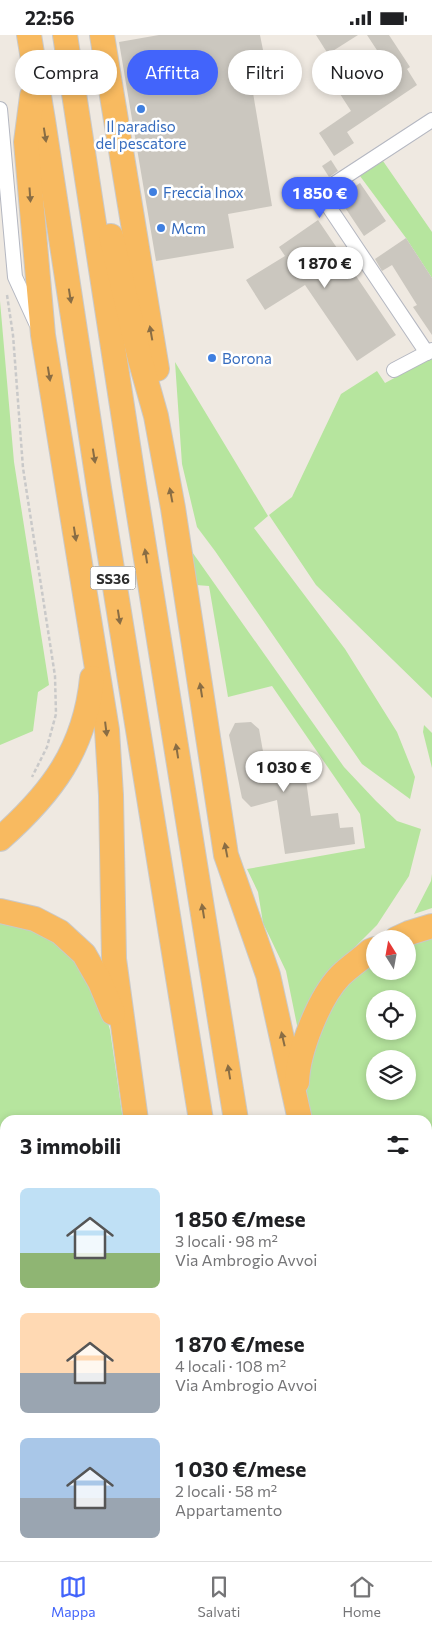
<!DOCTYPE html>
<html lang="it">
<head>
<meta charset="utf-8">
<style>
  :root { --surface:#fff; --page:#f6f6f6; --text:#202124; --muted:#757577; --line:#e0e0e0; --accent:#4264fb }
  body { margin:0; font-family:Commissioner,sans-serif; background:var(--page); color:var(--text); height:100vh; display:flex; flex-direction:column; font-size:19px; white-space:nowrap }
  * { box-sizing:border-box; margin:0 }
  p { font-size:16px; color:var(--muted) }
  .icon { flex:none; width:28px; height:28px; fill:none; stroke:currentColor; stroke-width:2; stroke-linecap:round; stroke-linejoin:round }
  .map { position:relative; flex:1; overflow:hidden }
  .panel { position:absolute; left:0px; top:1080px; width:432px; height:446px; display:flex; flex-direction:column; background:var(--surface); border-radius:15px 15px 0 0; box-shadow:0 2px 8px #0003 }
  .panel>* { flex:none }
  .banner { position:absolute; left:15px; top:15px; width:402px; height:45px; display:flex; gap:10px }
  .needle { width:32px; rotate:349deg }
  .tools { position:absolute; left:366px; top:895px; display:grid; gap:10px }
  .tools a { display:grid; place-items:center; width:50px; height:50px; border-radius:50%; background:var(--surface); box-shadow:0 2px 8px #0003; font-size:25px }
  .price { position:absolute; translate:-50% -42px; padding:0 11px; border-radius:18px; background:#fff; color:#222; font-size:16px; line-height:32px; filter:drop-shadow(0 1px 2px #0008) }
  .price::after { content:''; position:absolute; left:50%; top:30px; width:15px; height:11px; margin-left:-8px; background:inherit; clip-path:polygon(0 0,100% 0,50% 100%) }
  .price.current { background:var(--accent); color:#fff }
  ul { padding:0; list-style:none }
  li { display:flex; align-items:center; gap:15px; height:125px; padding:0 20px }
  li span { display:grid; place-items:center; flex:none; width:140px; height:100px; border-radius:8px; color:#555 }
  li>.icon { margin-inline-start:auto }
  span .icon { width:60px; height:60px; fill:#fffc; stroke-width:1 }
  li b { font-size:21px }
  h2 { display:flex; justify-content:space-between; align-items:center; height:60px; padding:0 20px; font-size:21px }
  .chip { padding:0 18px; border-radius:22px; background:var(--surface); box-shadow:0 2px 8px #0003; font-size:18px; line-height:45px }
  .chip.current { background:var(--accent); color:#fff }
  .status { display:flex; justify-content:space-between; align-items:center; height:35px; padding:0 25px; background:var(--surface); direction:ltr }
  .status svg { height:14px; fill:currentColor }
  .menu { display:flex; justify-content:space-around; align-items:center; height:70px; border-top:1px solid var(--line); background:var(--surface); font-size:14px; color:var(--muted) }
  .menu a { display:grid; justify-items:center; gap:2px }
  .menu .current { color:var(--accent) }
  .map>svg:first-child { display:block }
</style>
</head>
<body>
<div class="status"><b>22:56</b><svg viewBox="0 0 49 12"><path d="M0 12V9h3v3zM5 12V6h3v6zM10 12V3h3v9zM15 12V0h3v12zM26 1h20v11H26zM47 4h2v5h-2z"/></svg></div>
<div class="map">
<svg width="432" height="1526" viewBox="0 0 432 1526">
  <rect width="100%" height="100%" fill="#efe9e1"/>
  <!-- grass -->
  <g fill="#b6e59e" fill-rule="evenodd">
    <path d="M383,126L432,197V243L406,203L360,141Z"/>
    <path d="M0,266L14,427L49,650L38,657L33,696L0,710Z"/>
    <path d="M432,323V663L316,550L269,480L292,462L341,359L377,336L385,348Z"/>
    <path d="M175,327L268,481L254,493L345,614L397,697L415,742L410,764L362,729L215,516L197,492L182,429Z"/>
    <path d="M190,514L344,732L376,766L397,786L421,794L409,841L377,890L344,923L299,1000L286,936L263,888L258,857L247,834L365,813L360,779L272,651L228,662L209,551L196,550Z"/>
    <path d="M424,690L432,698V733L423,697Z"/>
    <path d="M432,839V873L414,879L431,846Z"/>
    <path d="M0,884L17,885L70,913L101,963L110,995L123,1085H5V1107L0,1106Z"/>
    <path d="M432,899V1112H428V1085H310L307,1061V1039L328,974L348,946L375,924V936H408V906ZM375,964H408V996H375ZM375,1024H408V1056H375Z"/>
    <path d="M428,1202H432V1336L428,1333Z"/>
    <path d="M5,1215V1422L0,1421V1216Z"/>
    <path d="M432,1473V1526H363L366,1521H428V1474Z"/>
    <path d="M0,1498H5V1521H128L136,1526H0Z"/>
  </g>
  <!-- building -->
  <g fill="#cbc7bf">
    <path d="M159,0H260L264,20L247,22L272,171L228,179L234,213L156,226L119,7Z"/>
    <path d="M316,0H358L328,19Z"/>
    <path d="M367,0H389L410,32L407,34L417,50L347,97L354,108L334,121L319,98L351,76L331,45L346,35L362,58L392,38Z"/>
    <path d="M331,125L338,136L329,142L322,131Z"/>
    <path d="M360,148L386,186L364,201L338,162L341,160L339,156L348,150L351,154Z"/>
    <path d="M318,185L396,300L357,326L305,250L265,275L246,245L285,221L279,212Z"/>
    <path d="M406,203L432,243V300L413,272L417,270L392,230L382,236L375,224Z"/>
    <path d="M251,687L259,694L264,722L302,716L311,781L338,778L340,793L353,792L355,809L285,819L277,765L251,772L242,763L229,700L235,688Z"/>
  </g>
  <g fill="none" stroke-linecap="round" stroke-linejoin="round">
    <defs>
      <g id="minor">
        <path d="M0,74L15,242L36,288"/>
        <path d="M427,318L329,172C325,162 326,156 334,149L432,85"/>
        <path d="M394,335L432,315"/>
      </g>
      <g id="trunk">
        <path d="M29,0L43,85L99,453L201,1085"/>
        <path d="M65,0L134,449L236,1085"/>
        <path d="M102,0L157,334"/>
        <path d="M32,61L26,107L43,300L107,695L111,760L114,924L136,1085"/>
        <path d="M111,201L140,324L156,381L173,473L226,820L268,940L300,1085"/>
        <path d="M0,804C52,758 85,714 92,643"/>
        <path d="M0,876L35,884L60,897L84,919L100,947L113,978"/>
        <path d="M396,904L409,898L432,891"/>
        <path d="M297,1047C298,1016 319,963 340,941C349,932 360,925 370,916L375,914"/>
        <path d="M0,1116H5"/>
        <path d="M428,1124H432"/>
        <path d="M0,1188H5"/>
        <path d="M428,1199L432,1200"/>
        <path d="M0,1208L5,1207"/>
        <path d="M428,1347L432,1350"/>
        <path d="M0,1432L5,1435"/>
        <path d="M428,1435L432,1436"/>
        <path d="M0,1451L5,1452"/>
        <path d="M212,1521L215,1526"/>
        <path d="M270,1521L271,1526"/>
        <path d="M305,1521L306,1526"/>
        <path d="M347,1526L348,1521"/>
      </g>
    </defs>
    <!-- minor casing -->
    <use href="#minor" stroke="#b4b7c1" stroke-width="16"/>
    <!-- trunk casing -->
    <use href="#trunk" stroke="#c9c9c9" stroke-width="26"/>
    <!-- path -->
    <path stroke="#c9c9c9" stroke-width="2.5" stroke-dasharray="4 2.5" stroke-linecap="butt" d="M7,260L13,300L23,433L55,641L56,679L47,712L32,742"/>
    <!-- minor -->
    <use href="#minor" stroke="#fff" stroke-width="14"/>
    <!-- trunk -->
    <use href="#trunk" stroke="#f8ba60" stroke-width="24"/>
  </g>
  <!-- one-way arrows -->
  <defs><path id="oneway-solid" d="M-6-.8H1V-3.2L6.5 0L1 3.2V.8H-6Z" transform="scale(1.25)"/></defs>
  <g fill="#896d44">
    <use href="#oneway-solid" transform="translate(45 100) rotate(81)"/>
    <use href="#oneway-solid" transform="translate(30 160) rotate(86)"/>
    <use href="#oneway-solid" transform="translate(70 261) rotate(81)"/>
    <use href="#oneway-solid" transform="translate(151 298) rotate(-100)"/>
    <use href="#oneway-solid" transform="translate(49 339) rotate(81)"/>
    <use href="#oneway-solid" transform="translate(94 421) rotate(81)"/>
    <use href="#oneway-solid" transform="translate(171 460) rotate(-101)"/>
    <use href="#oneway-solid" transform="translate(75 499) rotate(81)"/>
    <use href="#oneway-solid" transform="translate(146 521) rotate(-99)"/>
    <use href="#oneway-solid" transform="translate(119 582) rotate(81)"/>
    <use href="#oneway-solid" transform="translate(201 655) rotate(-99)"/>
    <use href="#oneway-solid" transform="translate(106 694) rotate(83)"/>
    <use href="#oneway-solid" transform="translate(177 716) rotate(-99)"/>
    <use href="#oneway-solid" transform="translate(226 815) rotate(-101)"/>
    <use href="#oneway-solid" transform="translate(203 876) rotate(-99)"/>
    <use href="#oneway-solid" transform="translate(283 1004) rotate(-103)"/>
    <use href="#oneway-solid" transform="translate(229 1037) rotate(-99)"/>
  </g>
  <!-- markers -->
  <g fill="#3f7fe0" stroke="#fff" stroke-width="2">
    <circle cx="141" cy="74" r="5"/>
    <circle cx="153" cy="157" r="5"/>
    <circle cx="161" cy="193" r="5"/>
    <circle cx="212" cy="323" r="5"/>
  </g>
  <g text-anchor="middle" dominant-baseline="central" stroke-width="5" stroke-linejoin="round" paint-order="stroke">
    <!-- shield labels -->
    <rect fill="#fff" stroke="#6d6d6d" stroke-width="1" x="90.5" y="531.5" width="45" height="23" rx="4"/>
    <g font-size="14" font-weight="bold" fill="#2e2e2e">
      <text x="113" y="543">SS36</text>
    </g>
    <!-- shop labels -->
    <g font-size="15" fill="#366cbe" stroke="#fff" text-anchor="start">
      <text x="141" y="91" text-anchor="middle">Il paradiso<tspan x="141" dy="17">del pescatore</tspan></text>
      <text x="163" y="157">Freccia Inox</text>
      <text x="171" y="193">Mcm</text>
      <text x="222" y="323">Borona</text>
    </g>
  </g>
</svg>
<div class="tools">
<a><svg class="needle" viewBox="-14 -14 28 28"><path d="M0-13l5 13h-10z" fill="#e53935"/><path d="M0 13l5-13h-10z" fill="#757577"/></svg></a>
<a><svg class="icon" aria-label="locate" viewBox="0 0 24 24"><circle cx="12" cy="12" r="6"/><path d="M12 2v4M12 18v4M2 12h4M18 12h4"/></svg></a>
<a><svg class="icon" aria-label="layers" viewBox="0 0 24 24"><path d="M12 4l9 5-9 5-9-5zM3 14l9 5 9-5"/></svg></a>
</div>
<b class="price current" style="left:320px;top:184px">1 850 €</b>
<b class="price" style="left:325px;top:254px">1 870 €</b>
<b class="price" style="left:284px;top:758px">1 030 €</b>
<div class="banner">
<a class="chip">Compra</a>
<a class="chip current">Affitta</a>
<a class="chip">Filtri</a>
<a class="chip">Nuovo</a>
</div>
<section class="panel">
<h2>3 immobili<svg class="icon" aria-label="filters" viewBox="0 0 24 24"><path d="M4 7h16M4 17h16"/><circle cx="9" cy="7" r="2"/><circle cx="15" cy="17" r="2"/></svg></h2>
<ul>
<li><span style="background:linear-gradient(#bfe0f5 65%,#8fb573 0)"><svg class="icon" aria-label="home" viewBox="0 0 24 24"><path d="M3 11l9-7 9 7M6 9v11h12V9"/></svg></span><div><b>1 850 €/mese</b><p>3 locali · 98 m²</p><p>Via Ambrogio Avvoi</p></div></li>
<li><span style="background:linear-gradient(#ffd9b3 60%,#9aa5b1 0)"><svg class="icon" aria-label="home" viewBox="0 0 24 24"><path d="M3 11l9-7 9 7M6 9v11h12V9"/></svg></span><div><b>1 870 €/mese</b><p>4 locali · 108 m²</p><p>Via Ambrogio Avvoi</p></div></li>
<li><span style="background:linear-gradient(#a9c7e8 60%,#9aa5b1 0)"><svg class="icon" aria-label="home" viewBox="0 0 24 24"><path d="M3 11l9-7 9 7M6 9v11h12V9"/></svg></span><div><b>1 030 €/mese</b><p>2 locali · 58 m²</p><p>Appartamento</p></div></li>
</ul>
</section>
</div>
<nav class="menu">
<a class="current"><svg class="icon" aria-label="map" viewBox="0 0 24 24"><path d="M3 6l6-2 6 2 6-2v14l-6 2-6-2-6 2zM9 4v14M15 6v14"/></svg>Mappa</a>
<a><svg class="icon" aria-label="saved" viewBox="0 0 24 24"><path d="M7 4h10v16l-5-4-5 4z"/></svg>Salvati</a>
<a><svg class="icon" aria-label="home" viewBox="0 0 24 24"><path d="M3 11l9-7 9 7M6 9v11h12V9"/></svg>Home</a>
</nav>
</body>
</html>
